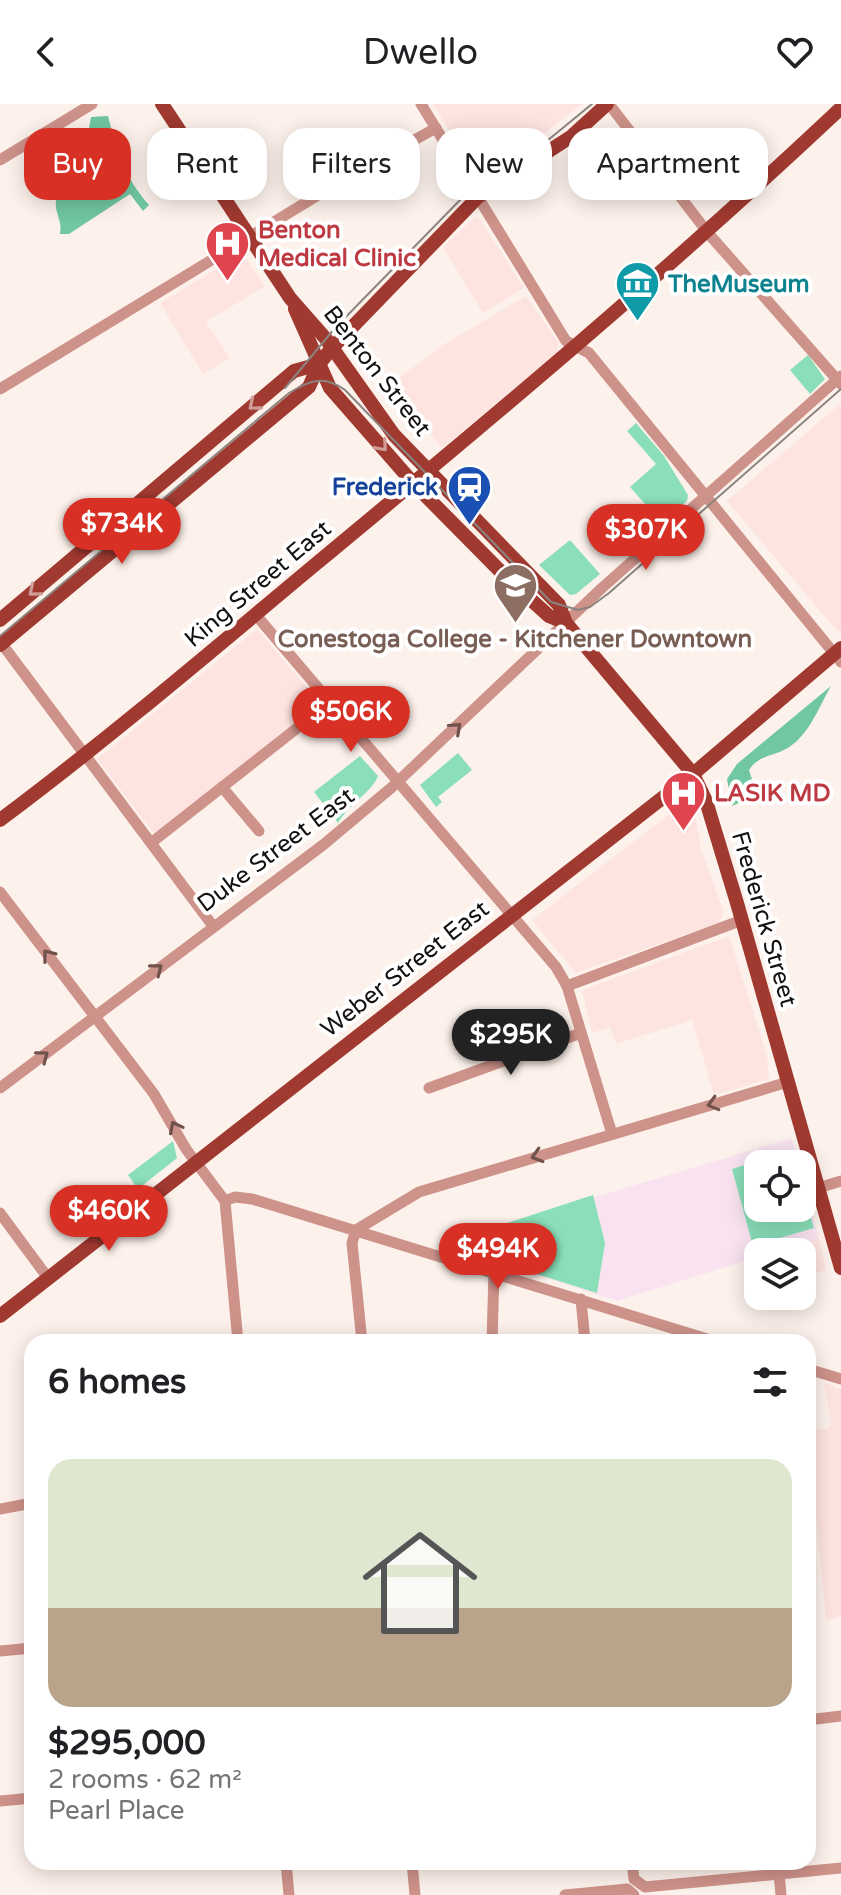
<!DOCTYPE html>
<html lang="en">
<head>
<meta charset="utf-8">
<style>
  :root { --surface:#fff; --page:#f2f2f2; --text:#202124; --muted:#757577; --line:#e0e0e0; --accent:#d93025 }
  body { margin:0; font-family:"Varela Round",sans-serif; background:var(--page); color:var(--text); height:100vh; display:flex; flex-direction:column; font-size:30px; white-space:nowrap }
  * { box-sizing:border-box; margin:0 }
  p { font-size:26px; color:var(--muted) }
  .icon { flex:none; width:44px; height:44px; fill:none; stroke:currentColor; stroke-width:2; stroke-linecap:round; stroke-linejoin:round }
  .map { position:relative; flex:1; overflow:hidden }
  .sheet { position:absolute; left:24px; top:1230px; width:792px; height:536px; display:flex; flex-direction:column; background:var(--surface); border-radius:24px; box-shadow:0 4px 20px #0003 }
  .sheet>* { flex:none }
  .guide { position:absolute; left:24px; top:24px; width:794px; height:72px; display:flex; gap:16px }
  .controls { position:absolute; left:744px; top:1046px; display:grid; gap:16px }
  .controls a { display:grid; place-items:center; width:72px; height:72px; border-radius:16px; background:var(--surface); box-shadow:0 4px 20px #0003; font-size:40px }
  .price { position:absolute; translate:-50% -68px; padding:0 18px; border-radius:28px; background:var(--accent); color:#fff; font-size:26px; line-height:52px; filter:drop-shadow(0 2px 4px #0008) }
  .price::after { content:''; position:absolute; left:50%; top:48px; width:24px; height:18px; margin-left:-12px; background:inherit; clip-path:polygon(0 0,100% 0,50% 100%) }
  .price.active { background:#222; color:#fff }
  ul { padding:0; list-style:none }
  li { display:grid; align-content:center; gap:16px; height:424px; padding:0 24px }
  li+li { border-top:2px solid var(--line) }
  li span { display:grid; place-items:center; height:248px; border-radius:24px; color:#555 }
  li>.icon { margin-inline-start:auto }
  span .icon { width:144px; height:144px; fill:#fffc; stroke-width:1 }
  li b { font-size:34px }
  h2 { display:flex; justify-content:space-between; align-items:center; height:96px; padding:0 24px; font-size:34px }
  .pill { padding:0 28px; border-radius:24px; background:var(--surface); box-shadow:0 4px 20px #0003; font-size:28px; line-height:72px }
  .pill.active { background:var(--accent); color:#fff }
  header { display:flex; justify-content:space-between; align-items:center; height:104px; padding:0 24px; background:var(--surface); font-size:36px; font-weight:600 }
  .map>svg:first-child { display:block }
</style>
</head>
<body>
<header><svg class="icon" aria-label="back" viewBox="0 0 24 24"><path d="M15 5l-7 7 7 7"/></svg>Dwello<svg class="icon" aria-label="heart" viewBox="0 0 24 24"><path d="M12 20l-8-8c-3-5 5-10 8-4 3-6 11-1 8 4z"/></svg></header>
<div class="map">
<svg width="841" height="1791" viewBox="0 0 841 1791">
  <rect width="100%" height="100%" fill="#fdf2eb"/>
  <!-- commercial -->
  <g fill="#fee4e0">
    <path d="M433,0H582L530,41L478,75Z"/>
    <path d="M475,113L480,115L524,184L483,209L443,143Z"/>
    <path d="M242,149L265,182L206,218L230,254L203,270L160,199Z"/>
    <path d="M526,192L559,239L557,249L442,344L389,281L446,239Z"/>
    <path d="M841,299V527H837L727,397Z"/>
    <path d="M257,525L322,601L155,731L97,655Z"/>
    <path d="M676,705H690L695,711L701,745L723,806L722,813L718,819L576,869L532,816Z"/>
    <path d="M729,832L767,951L769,975L714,991L692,916L616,940L610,923L592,929L582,886Z"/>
    <path d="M819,1134L826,1166L802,1173V1148H773Z"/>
    <path d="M824,1279L841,1285V1512L826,1517L808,1326L828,1325L831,1319Z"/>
  </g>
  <!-- education -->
  <path fill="#f9e3f1" d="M792,1034L799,1060H758V1104H802V1071L819,1134L773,1148H758V1153L617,1197L489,1155L498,1122Z"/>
  <!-- green -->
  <g fill="#8adfb9">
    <path d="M808,251L825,275L810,290L790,266Z"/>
    <path d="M636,319L664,352L688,391L687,397L662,419L630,383L656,360L627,327Z"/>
    <path d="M570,436L600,470L576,490L570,491L539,461Z"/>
    <path d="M458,649L472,666L438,693L442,698L436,703L420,681Z"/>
    <path d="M360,652L378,672C372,688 348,701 338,719L314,688Z"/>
    <path d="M173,1037L177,1054L138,1085L128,1071Z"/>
    <path d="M791,1047L795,1060H758V1104H802V1084L814,1124L753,1142L732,1065Z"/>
    <path d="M593,1091L605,1139L597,1189L489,1155L498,1122Z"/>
  </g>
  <!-- forest -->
  <g fill="#70c7a1">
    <path d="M108,12C117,47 125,74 149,101L143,107L130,90L69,130H60C63,117 54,109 56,96L91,71L100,58L88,30L91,13Z"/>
    <path d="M831,582C820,601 810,628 792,641C777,653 760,649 749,666L757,691L732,702L727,675L737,660Z"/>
  </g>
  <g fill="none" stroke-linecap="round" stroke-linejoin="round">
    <!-- minor -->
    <g stroke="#cd928a" stroke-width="11">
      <path d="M421,0L566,237L589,249L841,558"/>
      <path d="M609,0L708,129L841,280"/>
      <path d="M0,56L92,0"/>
      <path d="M0,285L351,71L436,24"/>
      <path d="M256,511L556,863L567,882L612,1030"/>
      <path d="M2,540L213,822"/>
      <path d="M222,683L259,727"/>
      <path d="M151,739L329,599"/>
      <path d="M0,788L154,990L186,1045L225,1097L238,1238"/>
      <path d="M567,882L742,816"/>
      <path d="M0,984L323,741L391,684L603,483L841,272"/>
      <path d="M429,984L581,929"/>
      <path d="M818,1084L841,1077"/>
      <path d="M225,1097L235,1093L252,1095L717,1238"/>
      <path d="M0,1109L48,1174"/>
      <path d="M356,1126L419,1088L788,978"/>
      <path d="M356,1126L352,1139L362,1238"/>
      <path d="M581,1195L585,1238"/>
      <path d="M492,1238L494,1168"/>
      <path d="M808,1265L841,1275"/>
      <path d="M0,1405L32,1399"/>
      <path d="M0,1547L32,1544"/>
      <path d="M808,1616L841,1612"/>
      <path d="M0,1697L32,1694"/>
      <path d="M286,1758L289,1791"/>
      <path d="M412,1758L415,1791"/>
      <path d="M632,1758L634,1775L645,1783L841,1764"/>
      <path d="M778,1758L781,1791"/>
      <path d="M565,1791L627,1785L634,1791"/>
    </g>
    <!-- major -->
    <g stroke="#a03930" stroke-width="14">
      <path d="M162,0L290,194L326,235L394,331L559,501L566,519L693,670L706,697L737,799L841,1164"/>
      <path d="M295,205L330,284L414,380L510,477L549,512L566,519"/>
      <path d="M0,516L294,267L319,260"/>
      <path d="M0,541L309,283L319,260L332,244L478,93L572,32L607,0"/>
      <path d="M0,716C107,636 208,550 311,464C491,315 670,165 841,4"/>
      <path d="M0,1212L693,670L841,544"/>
    </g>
    <!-- tram -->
    <g stroke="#8a837e" stroke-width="2">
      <path d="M285,284L335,224L462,94L542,41L592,0"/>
      <path d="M0,532L289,289C310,276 324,271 345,286L551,498L578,506L590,503L609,489L841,285"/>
    </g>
  </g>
  <!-- one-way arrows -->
  <defs><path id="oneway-chevron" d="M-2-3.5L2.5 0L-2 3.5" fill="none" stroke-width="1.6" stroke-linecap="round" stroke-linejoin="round" transform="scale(2)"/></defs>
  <g stroke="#d09c98">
    <use href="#oneway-chevron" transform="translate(254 301) rotate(140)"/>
    <use href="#oneway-chevron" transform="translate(382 342) rotate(49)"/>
    <use href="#oneway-chevron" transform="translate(34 487) rotate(140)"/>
  </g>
  <g stroke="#70514c">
    <use href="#oneway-chevron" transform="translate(456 624) rotate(-42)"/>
    <use href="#oneway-chevron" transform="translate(48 851) rotate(-128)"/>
    <use href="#oneway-chevron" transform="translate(157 865) rotate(-38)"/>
    <use href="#oneway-chevron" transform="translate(43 952) rotate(-37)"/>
    <use href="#oneway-chevron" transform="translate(713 1000) rotate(164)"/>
    <use href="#oneway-chevron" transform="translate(175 1023) rotate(-117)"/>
    <use href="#oneway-chevron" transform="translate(537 1052) rotate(163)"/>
  </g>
  <!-- icons -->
  <defs>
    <symbol id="hospital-pin" viewBox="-11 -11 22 30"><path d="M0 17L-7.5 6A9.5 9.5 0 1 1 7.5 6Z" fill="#e0444e" stroke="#fff"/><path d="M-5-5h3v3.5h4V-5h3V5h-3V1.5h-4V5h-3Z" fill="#fff"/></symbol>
    <symbol id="museum-pin" viewBox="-11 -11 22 30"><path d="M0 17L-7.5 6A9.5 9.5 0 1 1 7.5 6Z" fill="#0f9aa8" stroke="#fff"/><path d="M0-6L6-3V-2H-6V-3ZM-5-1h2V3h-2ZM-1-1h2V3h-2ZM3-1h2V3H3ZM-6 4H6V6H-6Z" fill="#fff"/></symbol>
    <symbol id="station-pin" viewBox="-11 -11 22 30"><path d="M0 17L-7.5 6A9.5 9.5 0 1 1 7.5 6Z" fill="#1a4fb4" stroke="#fff"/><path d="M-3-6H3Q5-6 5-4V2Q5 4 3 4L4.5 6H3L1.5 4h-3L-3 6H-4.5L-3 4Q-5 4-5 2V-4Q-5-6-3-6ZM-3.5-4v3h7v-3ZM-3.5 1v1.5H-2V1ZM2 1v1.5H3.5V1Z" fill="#fff"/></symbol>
    <symbol id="university-pin" viewBox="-11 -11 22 30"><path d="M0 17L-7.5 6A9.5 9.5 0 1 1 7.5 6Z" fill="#8d6e63" stroke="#fff"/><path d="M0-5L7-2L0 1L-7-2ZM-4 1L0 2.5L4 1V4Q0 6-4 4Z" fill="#fff"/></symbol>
  </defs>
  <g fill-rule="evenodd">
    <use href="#hospital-pin" x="202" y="114" width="51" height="69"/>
    <use href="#museum-pin" x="612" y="154" width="51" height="69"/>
    <use href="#station-pin" x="444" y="358" width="51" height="69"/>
    <use href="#university-pin" x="490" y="456" width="51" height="69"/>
    <use href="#hospital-pin" x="658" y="664" width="51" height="69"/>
  </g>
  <g text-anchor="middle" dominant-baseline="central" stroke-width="8" stroke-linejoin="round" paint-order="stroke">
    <!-- health labels -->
    <g font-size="24" font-weight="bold" fill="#be3a42" stroke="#fff" text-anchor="start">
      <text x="258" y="126">Benton<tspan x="258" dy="28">Medical Clinic</tspan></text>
      <text x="714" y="689">LASIK MD</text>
    </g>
    <!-- culture labels -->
    <g font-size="24" font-weight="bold" fill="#0d838f" stroke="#fff" text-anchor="start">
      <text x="668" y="180">TheMuseum</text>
    </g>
    <!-- street labels -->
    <g font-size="24" fill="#14100e" stroke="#fff">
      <text transform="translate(377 267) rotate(52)">Benton Street</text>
      <text transform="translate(258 480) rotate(-40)">King Street East</text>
      <text transform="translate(276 746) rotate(-37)">Duke Street East</text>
      <text transform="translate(764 815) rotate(74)">Frederick Street</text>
      <text transform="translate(405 865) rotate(-38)">Weber Street East</text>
    </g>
    <!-- transit labels -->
    <g font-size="24" font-weight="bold" fill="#164399" stroke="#fff" text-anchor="end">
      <text x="438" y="383">Frederick</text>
    </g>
    <!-- education labels -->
    <g font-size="24" font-weight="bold" fill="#785e54" stroke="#fff">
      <text x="515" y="535">Conestoga College - Kitchener Downtown</text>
    </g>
  </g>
</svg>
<div class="controls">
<a><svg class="icon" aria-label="locate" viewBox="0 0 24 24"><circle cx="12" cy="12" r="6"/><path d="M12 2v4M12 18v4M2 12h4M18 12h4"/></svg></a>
<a><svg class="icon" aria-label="layers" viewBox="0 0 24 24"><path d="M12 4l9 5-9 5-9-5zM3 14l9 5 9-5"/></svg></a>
</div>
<b class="price" style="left:122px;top:462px">$734K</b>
<b class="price" style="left:646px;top:468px">$307K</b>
<b class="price" style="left:351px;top:650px">$506K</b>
<b class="price active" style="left:511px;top:973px">$295K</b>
<b class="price" style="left:109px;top:1149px">$460K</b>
<b class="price" style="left:498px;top:1187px">$494K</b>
<div class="guide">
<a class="pill active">Buy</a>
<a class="pill">Rent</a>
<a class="pill">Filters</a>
<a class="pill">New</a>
<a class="pill">Apartment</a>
</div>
<section class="sheet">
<h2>6 homes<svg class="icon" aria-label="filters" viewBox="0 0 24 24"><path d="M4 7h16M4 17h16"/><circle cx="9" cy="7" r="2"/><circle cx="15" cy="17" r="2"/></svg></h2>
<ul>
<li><span style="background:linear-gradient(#dfe7d0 60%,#b9a48a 0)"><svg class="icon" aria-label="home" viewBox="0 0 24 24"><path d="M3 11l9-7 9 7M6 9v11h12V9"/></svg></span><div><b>$295,000</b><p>2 rooms · 62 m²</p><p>Pearl Place</p></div></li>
</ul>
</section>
</div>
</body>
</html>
